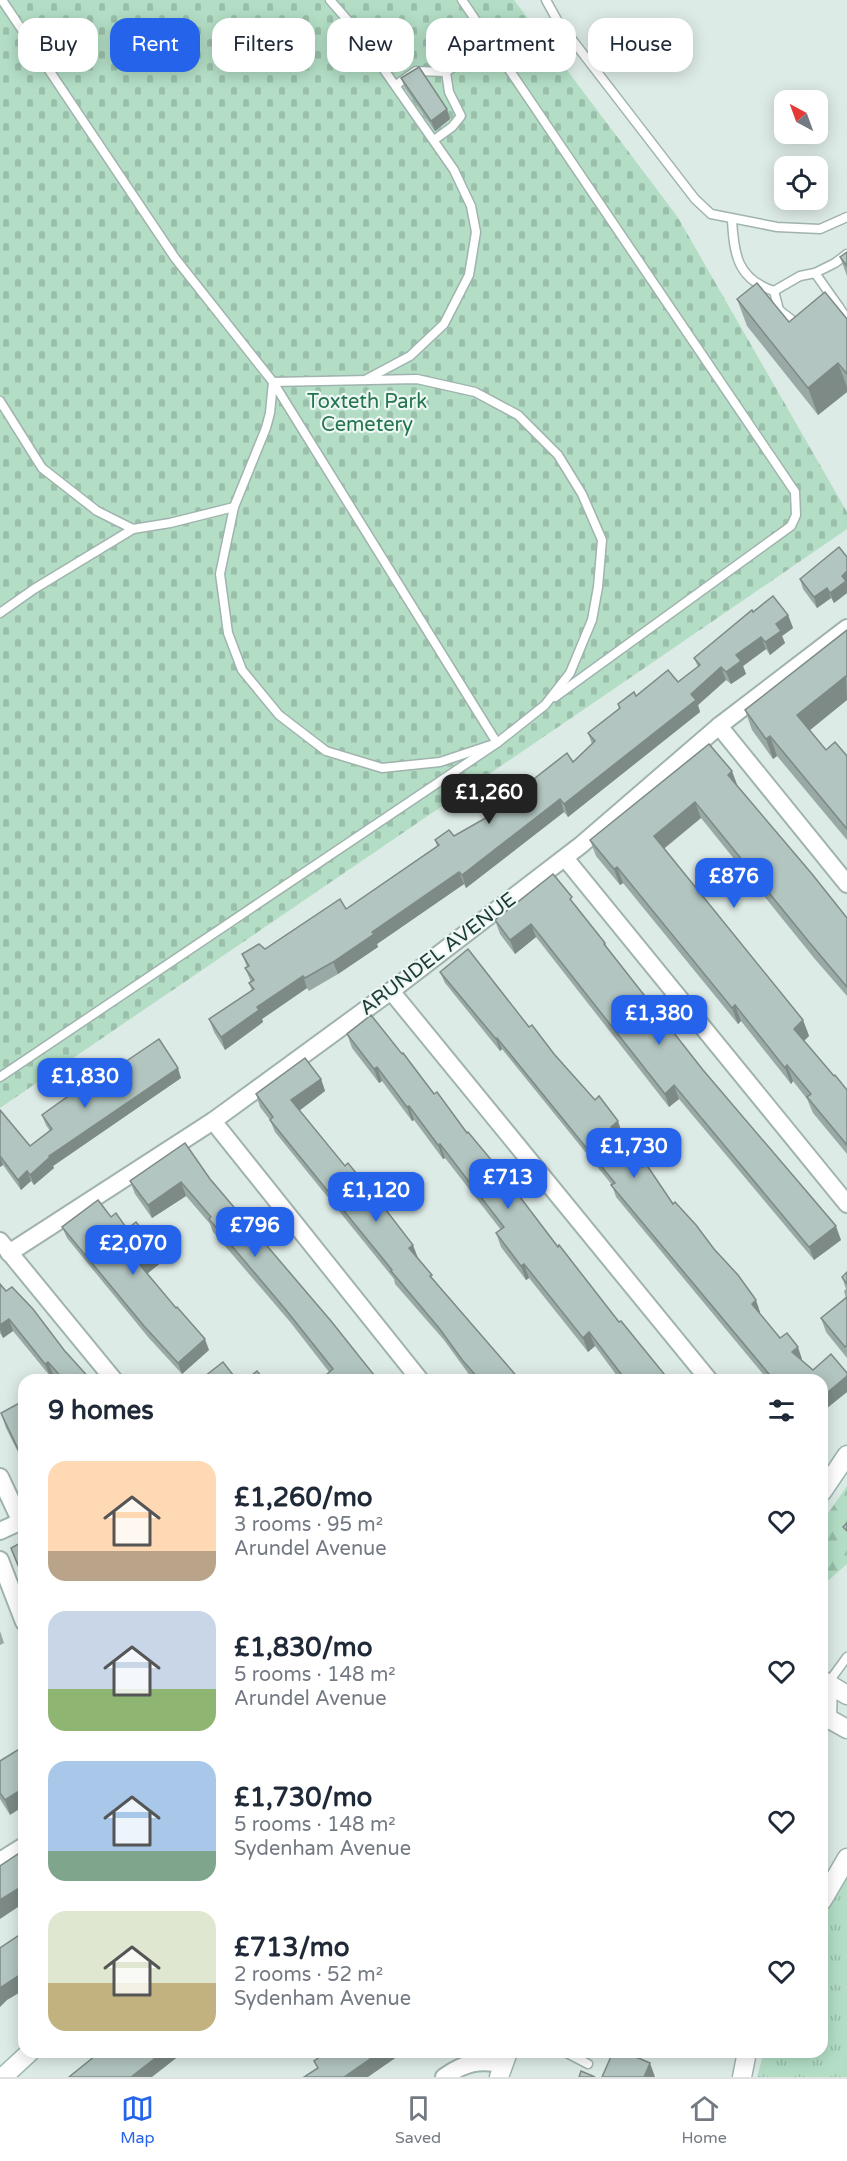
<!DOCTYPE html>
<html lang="en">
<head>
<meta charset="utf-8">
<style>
  :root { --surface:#fff; --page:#f2f2f3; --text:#1f2937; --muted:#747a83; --line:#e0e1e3; --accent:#2563eb }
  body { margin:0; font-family:"Varela Round",sans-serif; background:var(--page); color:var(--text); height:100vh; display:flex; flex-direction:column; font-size:22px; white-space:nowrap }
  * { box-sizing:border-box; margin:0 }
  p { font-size:20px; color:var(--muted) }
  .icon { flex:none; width:33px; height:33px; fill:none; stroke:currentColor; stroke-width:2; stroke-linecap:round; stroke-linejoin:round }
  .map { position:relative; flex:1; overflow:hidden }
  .details { position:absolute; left:18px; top:1374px; width:810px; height:684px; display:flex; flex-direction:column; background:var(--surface); border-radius:18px; box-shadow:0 3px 15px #0003 }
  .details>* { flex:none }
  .guide { position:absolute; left:18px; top:18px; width:812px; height:54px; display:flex; gap:12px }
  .needle { width:39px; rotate:319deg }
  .buttons { position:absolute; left:774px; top:90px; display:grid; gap:12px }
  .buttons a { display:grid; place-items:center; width:54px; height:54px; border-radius:12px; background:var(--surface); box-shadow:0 3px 15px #0003; font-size:30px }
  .price { position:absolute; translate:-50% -51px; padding:0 14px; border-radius:12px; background:var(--accent); color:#fff; font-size:20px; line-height:39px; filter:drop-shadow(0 2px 3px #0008) }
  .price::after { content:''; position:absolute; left:50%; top:36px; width:18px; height:14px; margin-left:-9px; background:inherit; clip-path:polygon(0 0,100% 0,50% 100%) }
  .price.current { background:#222; color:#fff }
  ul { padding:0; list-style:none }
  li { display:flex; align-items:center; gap:18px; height:150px; padding:0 30px }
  li span { display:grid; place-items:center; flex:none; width:168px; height:120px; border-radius:18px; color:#555 }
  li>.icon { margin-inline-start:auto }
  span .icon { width:72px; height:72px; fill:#fffc; stroke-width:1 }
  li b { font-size:26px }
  h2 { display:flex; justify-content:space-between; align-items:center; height:72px; padding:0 30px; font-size:26px }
  .pill { padding:0 21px; border-radius:18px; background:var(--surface); box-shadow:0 3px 15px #0003; font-size:21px; line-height:54px }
  .pill.current { background:var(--accent); color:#fff }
  .menu { display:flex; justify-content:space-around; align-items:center; height:84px; border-top:2px solid var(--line); background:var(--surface); font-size:16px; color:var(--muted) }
  .menu a { display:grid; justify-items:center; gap:3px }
  .menu .current { color:var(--accent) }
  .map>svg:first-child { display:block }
</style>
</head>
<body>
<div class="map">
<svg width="847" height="2077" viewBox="0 0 847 2077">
  <defs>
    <pattern id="forest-firs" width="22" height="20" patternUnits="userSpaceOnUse" patternTransform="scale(1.5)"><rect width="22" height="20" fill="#b3dec5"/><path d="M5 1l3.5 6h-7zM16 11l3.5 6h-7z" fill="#9abfaa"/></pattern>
    <pattern id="cemetery-stones" width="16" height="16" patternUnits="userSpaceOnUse" patternTransform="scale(1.5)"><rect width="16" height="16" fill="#b3dec5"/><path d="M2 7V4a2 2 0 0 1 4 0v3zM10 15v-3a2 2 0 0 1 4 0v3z" fill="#9abfaa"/></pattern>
    <pattern id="park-tufts" width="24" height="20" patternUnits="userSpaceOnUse" patternTransform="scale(1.5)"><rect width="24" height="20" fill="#b3dec5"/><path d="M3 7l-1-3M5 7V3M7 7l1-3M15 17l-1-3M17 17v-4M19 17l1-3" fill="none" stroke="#9abfaa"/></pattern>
  </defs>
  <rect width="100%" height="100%" fill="#ddebe6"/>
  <!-- forest -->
  <path fill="url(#forest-firs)" d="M847,1486V1564L822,1586V1522Z"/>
  <!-- cemetery -->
  <path fill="url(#cemetery-stones)" d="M0,0H514L677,216L847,512V529C565,723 282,915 0,1108Z"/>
  <!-- park -->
  <path fill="url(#park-tufts)" d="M847,1879V2077H757L764,2052H822V1918Z"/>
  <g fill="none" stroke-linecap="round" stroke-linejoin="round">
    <defs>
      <g id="service">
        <path d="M330,0L357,31L454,170L471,206L476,232L469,275L444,324L410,356L365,380"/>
        <path d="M462,0L795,492L796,515L791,526L555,697"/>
        <path d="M546,0L557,20L695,199L711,214L777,227L820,229L847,217"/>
        <path d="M396,85L416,71L446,72L491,42"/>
        <path d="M434,140L452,127L461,116L449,92L446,72"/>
        <path d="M732,220C734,254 737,279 774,291L800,276L815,273L835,263L847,254"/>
        <path d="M815,273L839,307"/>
        <path d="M774,291L779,310L796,323L799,322"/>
        <path d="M831,312L839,307L847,319"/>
        <path d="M417,379L475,392L518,415L558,455L582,494L602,540L598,587L592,620L570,673L545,705L497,743L440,762L382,768L326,751L279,715L242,670L228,633L220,574L234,507L266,428L270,413L273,382Z"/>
        <path d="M0,401L42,468L97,511L133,529L170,523L234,507"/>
        <path d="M0,613L34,589L133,529"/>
        <path d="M0,1077L497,743L273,382L175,258L2,0"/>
        <path d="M828,1683L847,1657"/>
        <path d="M565,2052L588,2064"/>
      </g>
      <g id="minor">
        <path d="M719,726L847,884"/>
        <path d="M565,858L847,1204"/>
        <path d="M391,991L709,1380"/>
        <path d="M213,1121L420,1380"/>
        <path d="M0,1241L114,1380"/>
        <path d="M9,1253L213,1121L391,991L581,845L719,726L847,628"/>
        <path d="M0,1477L21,1522"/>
        <path d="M0,1531L24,1520"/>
        <path d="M0,1560L24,1622"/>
        <path d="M0,1861L24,1846"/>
        <path d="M444,2077C466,2062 478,2060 503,2064"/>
      </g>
      <g id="tertiary">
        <path d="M822,1680L847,1695"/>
        <path d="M822,1715L847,1729"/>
        <path d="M827,1718L828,1683"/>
        <path d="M822,1901L847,1858"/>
        <path d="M742,2077L747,2052"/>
      </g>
      <g id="secondary">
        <path d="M822,1492L847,1455"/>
        <path d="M3,2077L30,2052"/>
        <path d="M499,2077L508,2052"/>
      </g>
    </defs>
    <!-- service casing -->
    <use href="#service" stroke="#a0b3ae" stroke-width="11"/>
    <!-- minor casing -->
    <use href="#minor" stroke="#a0b3ae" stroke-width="20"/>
    <!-- tertiary casing -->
    <use href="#tertiary" stroke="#a0b3ae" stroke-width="21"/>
    <!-- secondary casing -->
    <use href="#secondary" stroke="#9bb7b1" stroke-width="21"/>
    <!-- service -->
    <use href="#service" stroke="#fff" stroke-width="8"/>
    <!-- minor -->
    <use href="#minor" stroke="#fff" stroke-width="16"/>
    <!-- tertiary -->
    <use href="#tertiary" stroke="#fff" stroke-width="18"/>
    <!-- secondary -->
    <use href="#secondary" stroke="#fff" stroke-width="18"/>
  </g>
  <!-- wall -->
  <g fill="#99a9a5">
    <path d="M401,78L450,119L435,131L405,88Z"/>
    <path d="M847,252V276L840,257Z"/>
    <path d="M737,299L789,322L847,319V392L818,415L747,326Z"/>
    <path d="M847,557V593L834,603L831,598L817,608L803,589L800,579Z"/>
    <path d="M753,612L788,615L793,628L782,636L785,643L770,655L766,649L743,666L746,674L731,684L726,680L698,705L700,712L568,817L564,812L466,888L464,884L377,944L378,947L338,974L309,991L307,988L262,1019L263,1022L225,1050L214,1032L209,1019L252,991L249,983L251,982L245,968L247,967L242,954L265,949L346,909L437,846L435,840L454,836L488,817L485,808L526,785L573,762L592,744L588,733L619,709L618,704L636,696L678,682L698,667L694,658Z"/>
    <path d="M847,630V700L809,730L826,750L847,756V840L777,756L773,759L752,730L745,710Z"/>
    <path d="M738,787L847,918V996L814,958L701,818L664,849L803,1020L809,1036L804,1041L834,1076L847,1090V1154L813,1113L807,1099L793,1081L791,1084L741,1021L738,1024L623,883L620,885L596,856L590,840Z"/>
    <path d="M575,905L605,943L608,949L703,1070L841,1240L814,1260L679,1099L669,1107L536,937L515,954L500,934L495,920Z"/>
    <path d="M440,972L529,1027L554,1054L622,1133L618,1136L760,1312L759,1313L780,1338L802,1359L801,1360L813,1370L847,1373V1392L822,1412V1380H768L616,1197L612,1185L502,1049L500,1051L445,983Z"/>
    <path d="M347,1034L402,1054L467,1133L619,1322L669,1380H620L595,1346L588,1352L529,1278L526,1280L501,1247L496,1233L501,1230L445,1158L443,1159L414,1120L412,1121L382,1081L379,1083L352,1048Z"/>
    <path d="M119,1066L181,1078L53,1166L54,1168L34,1185L31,1181L21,1190L3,1165L0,1167V1110L30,1146L50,1131L46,1125L42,1115L75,1095Z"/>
    <path d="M321,1079L325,1091L299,1111L418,1258L434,1280L520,1380H473L444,1340L395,1284L394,1279L275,1132L270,1120L260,1107L256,1094Z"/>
    <path d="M210,1179L378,1380L329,1372L291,1323L213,1232L210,1224L186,1196L152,1218L135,1194L130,1181Z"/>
    <path d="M111,1217L127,1229L159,1250L163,1261L147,1274L209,1350L182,1374L148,1337L67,1238L62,1227Z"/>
    <path d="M847,1272V1358L826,1332L821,1318L846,1298L844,1291L846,1289L842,1277Z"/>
    <path d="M0,1284L6,1291L64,1350L91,1380H58L53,1374L50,1376L13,1331L3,1338L0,1333Z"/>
    <path d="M24,1403V1464L6,1428L1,1413Z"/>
    <path d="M0,1631L4,1643L0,1645Z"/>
    <path d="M0,1761L10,1815L0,1799Z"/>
  </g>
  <!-- shaded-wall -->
  <g fill="#7d8a86">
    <path d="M447,109L450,119L435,131L431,121Z"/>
    <path d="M838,363L847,387V392L818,415L808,388Z"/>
    <path d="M847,571V593L834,603L830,593L842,576Z"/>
    <path d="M827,588L831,598L817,608L814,597Z"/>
    <path d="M788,615L793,628L782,636L785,643L770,655L765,642L776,624Z"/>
    <path d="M761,637L766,649L743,666L746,674L731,684L726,672L736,655Z"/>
    <path d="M721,667L726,680L698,705L700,712L568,817L564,804Z"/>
    <path d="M846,676L847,700L804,735L797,715Z"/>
    <path d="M770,736L777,756L773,759L766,739Z"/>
    <path d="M732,771L738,787L728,775Z"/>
    <path d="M560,799L564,812L466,888L462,875Z"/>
    <path d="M695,802L701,818L659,852L654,836Z"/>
    <path d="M617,867L623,883L620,885L614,869Z"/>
    <path d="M459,872L464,884L377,944L378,947L338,974L333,962L372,932Z"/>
    <path d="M531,924L536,937L515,954L510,940Z"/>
    <path d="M303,976L307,988L262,1019L263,1022L225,1050L221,1037L257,1007Z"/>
    <path d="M735,1005L741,1021L738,1024L732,1008Z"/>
    <path d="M803,1020L809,1036L799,1045L794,1029Z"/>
    <path d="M497,1038L502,1049L500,1051L496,1039Z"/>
    <path d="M787,1065L793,1081L791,1084L785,1068Z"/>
    <path d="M377,1067L382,1081L379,1083L374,1069Z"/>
    <path d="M178,1068L181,1078L53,1166L54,1168L34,1185L30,1175L49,1156Z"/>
    <path d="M321,1079L325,1091L296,1113L291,1100Z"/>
    <path d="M674,1085L679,1099L669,1107L665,1094Z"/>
    <path d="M409,1106L414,1120L412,1121L407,1107Z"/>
    <path d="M618,1121L622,1133L615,1138L611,1127Z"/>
    <path d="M440,1144L445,1158L443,1159L438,1145Z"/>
    <path d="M0,1157L3,1165L0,1167Z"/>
    <path d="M27,1171L31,1181L21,1190L18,1180Z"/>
    <path d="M181,1182L186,1196L152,1218L148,1205Z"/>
    <path d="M836,1226L841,1240L814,1260L809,1247Z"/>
    <path d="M413,1245L418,1258L409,1248Z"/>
    <path d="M159,1250L163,1261L144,1276L140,1265Z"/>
    <path d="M524,1264L529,1278L526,1280L521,1266Z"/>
    <path d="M756,1300L760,1312L756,1315L752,1304Z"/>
    <path d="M9,1319L13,1331L3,1338L0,1329V1325Z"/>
    <path d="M589,1332L595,1346L588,1352L583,1338Z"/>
    <path d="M205,1339L209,1350L182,1374L178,1363Z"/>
    <path d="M798,1347L802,1359L796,1364L792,1352Z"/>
    <path d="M48,1362L53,1374L50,1376L45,1364Z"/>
    <path d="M847,1376V1392L822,1412V1397Z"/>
    <path d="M24,1788V1806L10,1815L5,1800Z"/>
    <path d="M24,1885V1903L0,1919V1900Z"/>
    <path d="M24,1972V1990L7,2000L0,2007V1988Z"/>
    <path d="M163,2052H184L152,2077H131Z"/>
    <path d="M380,2052H404L368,2077H344Z"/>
    <path d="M650,2063L655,2077H644Z"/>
  </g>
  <!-- building -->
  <g fill="#b2c5c0" stroke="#7d8a86" stroke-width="1.5">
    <path d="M419,67L447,109L431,121L401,78Z"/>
    <path d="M847,252V266L840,257Z"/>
    <path d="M757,283L789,322L825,292L847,319V374L838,363L808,388L737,299Z"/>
    <path d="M839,547L847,557V571L842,576L846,581L830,593L827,588L814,597L800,579Z"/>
    <path d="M773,596L788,615L776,624L781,631L765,642L761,637L736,655L741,661L726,672L721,667L691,694L696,700L564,804L560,799L462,875L459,872L372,932L374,934L333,962L305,978L303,976L257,1007L259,1010L221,1037L209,1019L254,989L249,983L254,980L245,968L249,966L242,954L259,944L265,949L340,899L346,909L439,845L435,840L449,830L454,836L491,815L485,808L522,780L526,785L567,753L573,762L595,741L588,733L620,708L618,704L634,692L636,696L668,670L678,682L700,665L694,658L752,610L753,612Z"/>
    <path d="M847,630V677L846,676L797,715L826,750L835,742L847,756V829L770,736L766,739L745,710Z"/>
    <path d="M709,744L732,771L728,775L812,874L847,918V987L809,942L695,802L654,836L803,1020L794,1029L834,1076L835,1075L847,1090V1145L807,1097L811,1094L787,1065L785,1068L735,1005L732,1008L617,867L614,869L590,840Z"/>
    <path d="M553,874L572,897L570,899L605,943L604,944L703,1070L836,1226L809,1247L674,1085L665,1094L531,924L510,940L495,920Z"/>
    <path d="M468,949L529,1027L532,1025L554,1054L595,1100L599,1096L618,1121L611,1127L643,1167L646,1164L673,1204L675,1202L696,1225L714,1249L738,1275L756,1300L752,1304L780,1338L787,1333L798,1347L792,1352L813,1370L831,1354L847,1373V1376L822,1397V1380H774L611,1185L615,1183L497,1038L496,1039L440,972Z"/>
    <path d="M371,1015L402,1054L403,1053L434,1094L437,1092L467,1133L468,1132L498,1168L558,1247L559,1245L619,1322L621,1321L669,1380H624L625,1379L589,1332L583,1338L524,1264L521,1266L496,1233L504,1227L440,1144L438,1145L409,1106L407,1107L377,1067L374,1069L347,1034Z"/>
    <path d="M159,1039L178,1068L49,1156L50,1157L30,1175L27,1171L18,1180L0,1156V1110L30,1146L52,1129L42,1115L74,1092L75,1095L118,1064L119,1066Z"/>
    <path d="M305,1058L321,1079L291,1100L345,1166L348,1163L379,1201L413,1245L409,1248L432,1275L430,1276L520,1380H480L463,1361L439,1328L391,1271L392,1270L270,1120L273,1117L256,1094Z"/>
    <path d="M185,1143L210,1179L331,1321L378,1380H320L333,1369L286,1310L209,1219L211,1217L181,1182L148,1205L130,1181Z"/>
    <path d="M98,1200L111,1217L116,1213L127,1229L136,1222L159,1250L140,1265L176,1308L177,1307L205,1339L178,1363L144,1326L62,1227Z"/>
    <path d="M847,1272V1284L842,1277Z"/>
    <path d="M0,1284L6,1291L12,1287L33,1309L64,1350L91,1380H64L48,1362L45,1364L9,1319L0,1325Z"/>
    <path d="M847,1297V1345L845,1347L821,1318Z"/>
    <path d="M223,1362L237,1380H200Z"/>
    <path d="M257,1371L264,1380H246Z"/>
    <path d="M23,1401L24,1448L19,1451L1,1413Z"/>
    <path d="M847,1523V1531L843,1527Z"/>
    <path d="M24,1541V1580L11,1548Z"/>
    <path d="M24,1746V1788L5,1800L0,1793V1761Z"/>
    <path d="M24,1850V1885L0,1900V1866Z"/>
    <path d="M24,1932V1972L0,1988V1948Z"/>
    <path d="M100,2052H163L131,2077H69Z"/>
    <path d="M327,2052H380L344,2077H304L318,2068L314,2061Z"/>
    <path d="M613,2052H624L650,2063L644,2077H602Z"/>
    <path d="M581,2071L595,2077H579Z"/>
  </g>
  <g text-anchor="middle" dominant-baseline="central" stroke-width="4.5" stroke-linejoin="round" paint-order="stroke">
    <!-- park labels -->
    <g font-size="20" fill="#24754f" stroke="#edf7f4">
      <text x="367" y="402">Toxteth Park<tspan x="367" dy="23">Cemetery</tspan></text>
    </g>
    <!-- street labels -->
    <g font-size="20" fill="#1d3b37" stroke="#edf7f4">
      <text transform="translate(438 954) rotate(-37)">ARUNDEL AVENUE</text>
    </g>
  </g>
</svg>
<div class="buttons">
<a><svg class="needle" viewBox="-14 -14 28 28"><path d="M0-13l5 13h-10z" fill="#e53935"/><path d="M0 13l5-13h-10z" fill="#747a83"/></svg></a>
<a><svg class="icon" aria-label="locate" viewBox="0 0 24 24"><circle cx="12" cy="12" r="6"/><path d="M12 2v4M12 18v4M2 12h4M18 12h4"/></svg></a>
</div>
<b class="price current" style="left:489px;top:825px">£1,260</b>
<b class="price" style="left:734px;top:909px">£876</b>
<b class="price" style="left:659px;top:1046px">£1,380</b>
<b class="price" style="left:85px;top:1109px">£1,830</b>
<b class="price" style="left:634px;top:1179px">£1,730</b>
<b class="price" style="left:508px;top:1210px">£713</b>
<b class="price" style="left:376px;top:1223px">£1,120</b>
<b class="price" style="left:255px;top:1258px">£796</b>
<b class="price" style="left:133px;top:1276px">£2,070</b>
<div class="guide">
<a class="pill">Buy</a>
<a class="pill current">Rent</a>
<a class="pill">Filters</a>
<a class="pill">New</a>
<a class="pill">Apartment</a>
<a class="pill">House</a>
</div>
<section class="details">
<h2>9 homes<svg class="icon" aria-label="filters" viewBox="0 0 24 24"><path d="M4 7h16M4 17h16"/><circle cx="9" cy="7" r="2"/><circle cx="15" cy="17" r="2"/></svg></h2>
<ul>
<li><span style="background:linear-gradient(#ffd9b3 75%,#b9a48a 0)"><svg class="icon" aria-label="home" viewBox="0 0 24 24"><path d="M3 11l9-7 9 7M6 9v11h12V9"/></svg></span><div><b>£1,260/mo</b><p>3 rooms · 95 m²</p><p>Arundel Avenue</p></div><svg class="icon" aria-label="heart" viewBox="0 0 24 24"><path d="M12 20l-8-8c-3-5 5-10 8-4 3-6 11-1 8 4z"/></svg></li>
<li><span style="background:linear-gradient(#c9d6e8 65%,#8fb573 0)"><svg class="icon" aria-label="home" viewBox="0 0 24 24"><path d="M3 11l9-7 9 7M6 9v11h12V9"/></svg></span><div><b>£1,830/mo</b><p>5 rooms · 148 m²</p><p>Arundel Avenue</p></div><svg class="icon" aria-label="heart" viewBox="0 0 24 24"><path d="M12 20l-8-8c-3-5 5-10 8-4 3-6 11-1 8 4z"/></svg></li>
<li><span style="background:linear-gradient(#a9c7e8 75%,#7fa58c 0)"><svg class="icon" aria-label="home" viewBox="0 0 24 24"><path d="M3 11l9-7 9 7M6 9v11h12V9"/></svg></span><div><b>£1,730/mo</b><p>5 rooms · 148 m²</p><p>Sydenham Avenue</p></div><svg class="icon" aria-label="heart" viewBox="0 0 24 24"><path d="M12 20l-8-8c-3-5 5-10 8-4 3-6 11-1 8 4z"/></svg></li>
<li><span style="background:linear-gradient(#dfe7d0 60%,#c2b280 0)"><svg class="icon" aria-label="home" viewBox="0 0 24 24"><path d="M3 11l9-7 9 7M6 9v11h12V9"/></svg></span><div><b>£713/mo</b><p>2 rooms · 52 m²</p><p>Sydenham Avenue</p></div><svg class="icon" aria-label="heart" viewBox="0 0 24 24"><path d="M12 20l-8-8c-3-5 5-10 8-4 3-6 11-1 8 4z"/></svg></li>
</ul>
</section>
</div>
<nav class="menu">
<a class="current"><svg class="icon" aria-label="map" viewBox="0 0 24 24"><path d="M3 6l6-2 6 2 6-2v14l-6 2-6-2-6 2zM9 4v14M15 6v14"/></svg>Map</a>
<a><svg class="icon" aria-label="saved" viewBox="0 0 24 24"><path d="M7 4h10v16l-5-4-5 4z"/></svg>Saved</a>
<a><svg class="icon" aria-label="home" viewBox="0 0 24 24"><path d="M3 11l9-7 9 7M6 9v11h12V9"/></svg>Home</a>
</nav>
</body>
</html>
